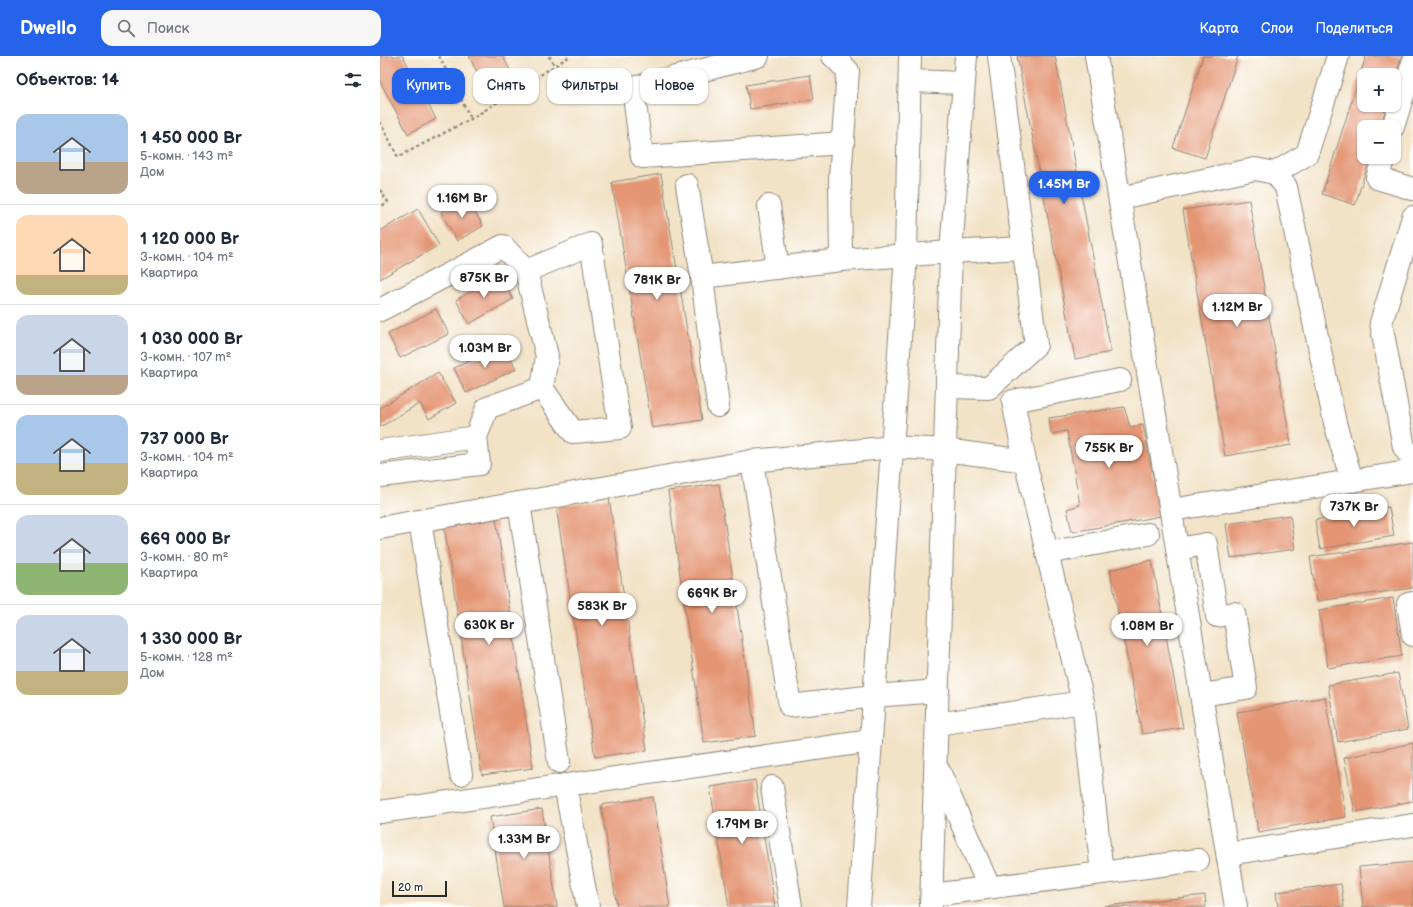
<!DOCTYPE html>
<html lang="ru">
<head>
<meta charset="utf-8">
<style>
  :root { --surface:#fff; --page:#f6f6f7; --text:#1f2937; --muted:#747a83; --line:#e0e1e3; --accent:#2563eb }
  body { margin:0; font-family:"Balsamiq Sans",sans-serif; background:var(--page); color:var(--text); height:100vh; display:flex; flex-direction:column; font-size:15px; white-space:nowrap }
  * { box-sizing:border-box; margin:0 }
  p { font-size:13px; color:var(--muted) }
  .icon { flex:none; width:22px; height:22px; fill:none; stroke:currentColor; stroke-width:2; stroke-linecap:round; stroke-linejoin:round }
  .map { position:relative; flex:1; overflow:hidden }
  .drawer { display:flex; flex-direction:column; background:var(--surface); width:380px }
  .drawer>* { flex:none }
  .hud { position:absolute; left:12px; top:12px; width:380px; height:36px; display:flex; gap:8px }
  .fabs { position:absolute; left:977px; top:12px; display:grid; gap:8px }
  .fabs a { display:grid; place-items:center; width:44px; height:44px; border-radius:8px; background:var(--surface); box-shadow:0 1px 3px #0004; font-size:20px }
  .scale { position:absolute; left:12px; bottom:10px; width:55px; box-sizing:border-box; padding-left:4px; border:2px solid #2b2b2b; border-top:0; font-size:11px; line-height:14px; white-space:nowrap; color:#2b2b2b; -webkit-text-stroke:3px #fff; paint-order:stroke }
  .price { position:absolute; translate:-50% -34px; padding:0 9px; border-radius:14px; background:#fff; color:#222; font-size:13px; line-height:26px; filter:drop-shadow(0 1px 2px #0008) }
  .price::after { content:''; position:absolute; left:50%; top:24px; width:12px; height:9px; margin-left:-6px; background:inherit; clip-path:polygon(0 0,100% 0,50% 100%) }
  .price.on { background:var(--accent); color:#fff }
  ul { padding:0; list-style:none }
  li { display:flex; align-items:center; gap:12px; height:100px; padding:0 16px }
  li+li { border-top:1px solid var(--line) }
  li span { display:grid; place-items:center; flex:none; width:112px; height:80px; border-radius:12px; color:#555 }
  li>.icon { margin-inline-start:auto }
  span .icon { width:48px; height:48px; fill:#fffc; stroke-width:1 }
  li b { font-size:17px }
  h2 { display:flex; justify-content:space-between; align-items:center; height:48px; padding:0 16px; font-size:17px }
  .pill { padding:0 14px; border-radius:12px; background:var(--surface); box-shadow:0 1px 3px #0004; font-size:14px; line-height:36px }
  .pill.on { background:var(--accent); color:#fff }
  header { display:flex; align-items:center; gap:24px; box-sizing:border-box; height:56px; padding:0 20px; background:var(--accent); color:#fff }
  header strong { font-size:19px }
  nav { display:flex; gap:22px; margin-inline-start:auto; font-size:14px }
  .search { width:280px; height:36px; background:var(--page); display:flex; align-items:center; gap:10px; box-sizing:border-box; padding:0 14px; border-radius:12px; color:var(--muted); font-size:15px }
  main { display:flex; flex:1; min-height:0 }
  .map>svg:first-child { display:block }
</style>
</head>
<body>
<header>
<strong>Dwello</strong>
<div class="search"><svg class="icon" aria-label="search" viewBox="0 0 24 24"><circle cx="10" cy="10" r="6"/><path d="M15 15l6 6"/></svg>Поиск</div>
<nav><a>Карта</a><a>Слои</a><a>Поделиться</a></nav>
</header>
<main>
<section class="drawer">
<h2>Объектов: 14<svg class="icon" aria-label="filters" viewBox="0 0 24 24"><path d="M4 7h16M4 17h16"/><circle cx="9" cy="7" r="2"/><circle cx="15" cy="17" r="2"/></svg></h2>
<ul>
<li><span style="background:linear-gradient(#a9c7e8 60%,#b9a48a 0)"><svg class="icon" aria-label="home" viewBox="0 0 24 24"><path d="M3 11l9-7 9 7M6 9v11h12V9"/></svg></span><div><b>1 450 000 Br</b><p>5-комн. · 143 m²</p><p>Дом</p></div></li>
<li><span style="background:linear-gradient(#ffd9b3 75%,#c2b280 0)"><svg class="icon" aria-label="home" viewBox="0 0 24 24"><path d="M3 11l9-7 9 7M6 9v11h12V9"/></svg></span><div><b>1 120 000 Br</b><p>3-комн. · 104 m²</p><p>Квартира</p></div></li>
<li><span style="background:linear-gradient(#c9d6e8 75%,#b9a48a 0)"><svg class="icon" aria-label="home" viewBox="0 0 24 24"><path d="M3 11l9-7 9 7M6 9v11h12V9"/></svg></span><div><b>1 030 000 Br</b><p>3-комн. · 107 m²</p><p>Квартира</p></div></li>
<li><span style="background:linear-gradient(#a9c7e8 60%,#c2b280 0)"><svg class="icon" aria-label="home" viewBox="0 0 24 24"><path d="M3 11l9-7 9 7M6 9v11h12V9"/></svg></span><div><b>737 000 Br</b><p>3-комн. · 104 m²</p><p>Квартира</p></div></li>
<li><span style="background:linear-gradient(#c9d6e8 60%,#8fb573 0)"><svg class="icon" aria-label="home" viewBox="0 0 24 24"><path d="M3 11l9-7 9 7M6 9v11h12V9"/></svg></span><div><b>669 000 Br</b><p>3-комн. · 80 m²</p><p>Квартира</p></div></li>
<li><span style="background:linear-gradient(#c9d6e8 70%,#c2b280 0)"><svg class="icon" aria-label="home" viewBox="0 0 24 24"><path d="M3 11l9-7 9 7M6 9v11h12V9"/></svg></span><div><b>1 330 000 Br</b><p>5-комн. · 128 m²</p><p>Дом</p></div></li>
</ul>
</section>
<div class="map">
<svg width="1033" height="851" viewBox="0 0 1033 851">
  <rect width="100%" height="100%" fill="#fff"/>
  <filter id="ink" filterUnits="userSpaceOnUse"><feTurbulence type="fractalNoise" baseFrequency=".025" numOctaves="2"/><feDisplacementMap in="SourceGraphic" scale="8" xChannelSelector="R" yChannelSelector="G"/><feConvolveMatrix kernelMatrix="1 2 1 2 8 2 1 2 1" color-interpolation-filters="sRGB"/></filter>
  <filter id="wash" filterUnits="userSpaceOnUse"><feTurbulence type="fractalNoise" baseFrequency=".012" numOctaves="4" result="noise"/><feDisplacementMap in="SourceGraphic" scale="16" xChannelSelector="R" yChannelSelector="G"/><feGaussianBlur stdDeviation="0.9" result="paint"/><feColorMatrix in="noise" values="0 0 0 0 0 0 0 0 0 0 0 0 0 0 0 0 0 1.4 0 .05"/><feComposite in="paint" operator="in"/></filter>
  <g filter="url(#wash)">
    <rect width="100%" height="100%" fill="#f2e2c6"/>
    <g id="blocks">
      <!-- building -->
      <g fill="#e49573">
        <path d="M0,0H23L56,63L28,78L0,25Z"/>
        <path d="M89,0H123L135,24L108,38Z"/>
        <path d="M637,0H675L731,296L695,303Z"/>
        <path d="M823,0H858L825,102L793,92Z"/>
        <path d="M986,0H1022L1014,25V19H984V49H1007L1000,71H984V101H990L975,149L942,138Z"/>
        <path d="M430,19L434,43L370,53L366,29Z"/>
        <path d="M281,118L322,364L272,372L232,126Z"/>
        <path d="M87,142L103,170L77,185L61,156Z"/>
        <path d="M869,144L911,389L845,400L803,154Z"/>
        <path d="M38,153L59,189L0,223V175Z"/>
        <path d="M119,219L133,243L89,268L76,244Z"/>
        <path d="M56,253L69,278L20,302L8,278Z"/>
        <path d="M125,289L136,313L86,337L74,312Z"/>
        <path d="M58,317L76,347L49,363L40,347L0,371V352Z"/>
        <path d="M744,351L750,371L763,369L781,460L692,476L687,453L700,449L687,375L671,378L669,362Z"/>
        <path d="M339,428L376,680L324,687L288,435Z"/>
        <path d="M229,442L267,694L215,701L176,450Z"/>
        <path d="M1009,451L1014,480L940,493L935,464Z"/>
        <path d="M910,459L915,493L851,502L846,468Z"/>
        <path d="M116,462L153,712L102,719L64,469Z"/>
        <path d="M1033,486V532L937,545L930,501Z"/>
        <path d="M772,504L803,672L762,678L730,514Z"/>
        <path d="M1013,542L1022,600L948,612L939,554Z"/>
        <path d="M1018,617L1028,673L958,686L948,629Z"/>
        <path d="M945,641L966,761L878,776L857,656Z"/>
        <path d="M1033,687V745L975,756L964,702Z"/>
        <path d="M375,724L395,851H349L330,731Z"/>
        <path d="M273,741L290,851H237L221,749Z"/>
        <path d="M162,753L177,851H124L110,761Z"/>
        <path d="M1033,806V851H983L979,811Z"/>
        <path d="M961,828L964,851H898L896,836Z"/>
        <path d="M825,839L826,851H724V850Z"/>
      </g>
    </g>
  </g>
  <g filter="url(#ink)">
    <use href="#blocks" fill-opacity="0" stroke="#8e8678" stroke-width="1"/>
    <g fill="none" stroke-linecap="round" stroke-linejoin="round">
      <defs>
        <g id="minor">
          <path d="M378,0L253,32L262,101L463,87"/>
          <path d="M453,0L468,15L460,122L461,204"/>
          <path d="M586,0L571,196L644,192"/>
          <path d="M716,0L856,851"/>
          <path d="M530,25L584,27"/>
          <path d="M1013,71L1033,7"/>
          <path d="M1004,101L997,122L1033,133"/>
          <path d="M895,117L927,98L958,0"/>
          <path d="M307,129L322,221"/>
          <path d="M740,142L875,113L895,117L906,131L955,367L972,425"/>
          <path d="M389,150L398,212"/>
          <path d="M1033,161L1001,267L1024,391L1033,404"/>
          <path d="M146,215L211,188L240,372L193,376L162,332"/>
          <path d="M0,254L123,190L146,215L167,300L162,332L107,352L96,381L99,408L0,420"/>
          <path d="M567,331L609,332L656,289L619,0"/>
          <path d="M338,350L322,221L461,204L571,196L551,851"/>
          <path d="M0,395L96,381"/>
          <path d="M645,405L633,345L740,324"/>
          <path d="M139,447L179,706"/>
          <path d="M791,454L1033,415"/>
          <path d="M40,465L81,718"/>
          <path d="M0,472L372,405"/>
          <path d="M797,493L826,488L837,560L854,557L866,632L822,639"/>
          <path d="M667,497L768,478"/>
          <path d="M1033,547L1028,548L1033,579"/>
          <path d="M557,668L703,646L645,405L565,394L513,391L372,405L410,650L494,640L558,635"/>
          <path d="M559,715L609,831"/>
          <path d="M185,729L208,851"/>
          <path d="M392,731L411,851"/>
          <path d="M0,756L491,685"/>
          <path d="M848,798L1033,769"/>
          <path d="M722,817L818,804"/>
          <path d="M552,839L722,817L703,646"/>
          <path d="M479,851L526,199L530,0"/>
        </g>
      </defs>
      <!-- minor casing -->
      <use href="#minor" stroke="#8e8678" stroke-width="24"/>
      <!-- path -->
      <g stroke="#8e8678" stroke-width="2.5" stroke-dasharray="3 3" stroke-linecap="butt">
        <path d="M59,0L91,63"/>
        <path d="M169,0L175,10"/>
        <path d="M0,66L18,101L91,63L190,0"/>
        <path d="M0,134L8,146L0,151"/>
      </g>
      <!-- minor -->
      <use href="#minor" stroke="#fff" stroke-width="22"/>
    </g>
  </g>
</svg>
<div class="fabs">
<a>+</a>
<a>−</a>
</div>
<div class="scale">20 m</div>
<b class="price on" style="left:684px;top:149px">1.45M Br</b>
<b class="price" style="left:82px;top:163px">1.16M Br</b>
<b class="price" style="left:104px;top:243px">875K Br</b>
<b class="price" style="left:277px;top:245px">781K Br</b>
<b class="price" style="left:857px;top:272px">1.12M Br</b>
<b class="price" style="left:105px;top:313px">1.03M Br</b>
<b class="price" style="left:729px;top:413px">755K Br</b>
<b class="price" style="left:974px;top:472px">737K Br</b>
<b class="price" style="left:332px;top:558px">669K Br</b>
<b class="price" style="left:222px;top:571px">583K Br</b>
<b class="price" style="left:109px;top:590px">630K Br</b>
<b class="price" style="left:767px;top:591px">1.08M Br</b>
<b class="price" style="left:362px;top:789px">1.79M Br</b>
<b class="price" style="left:144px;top:804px">1.33M Br</b>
<div class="hud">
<a class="pill on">Купить</a>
<a class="pill">Снять</a>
<a class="pill">Фильтры</a>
<a class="pill">Новое</a>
</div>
</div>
</main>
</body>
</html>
